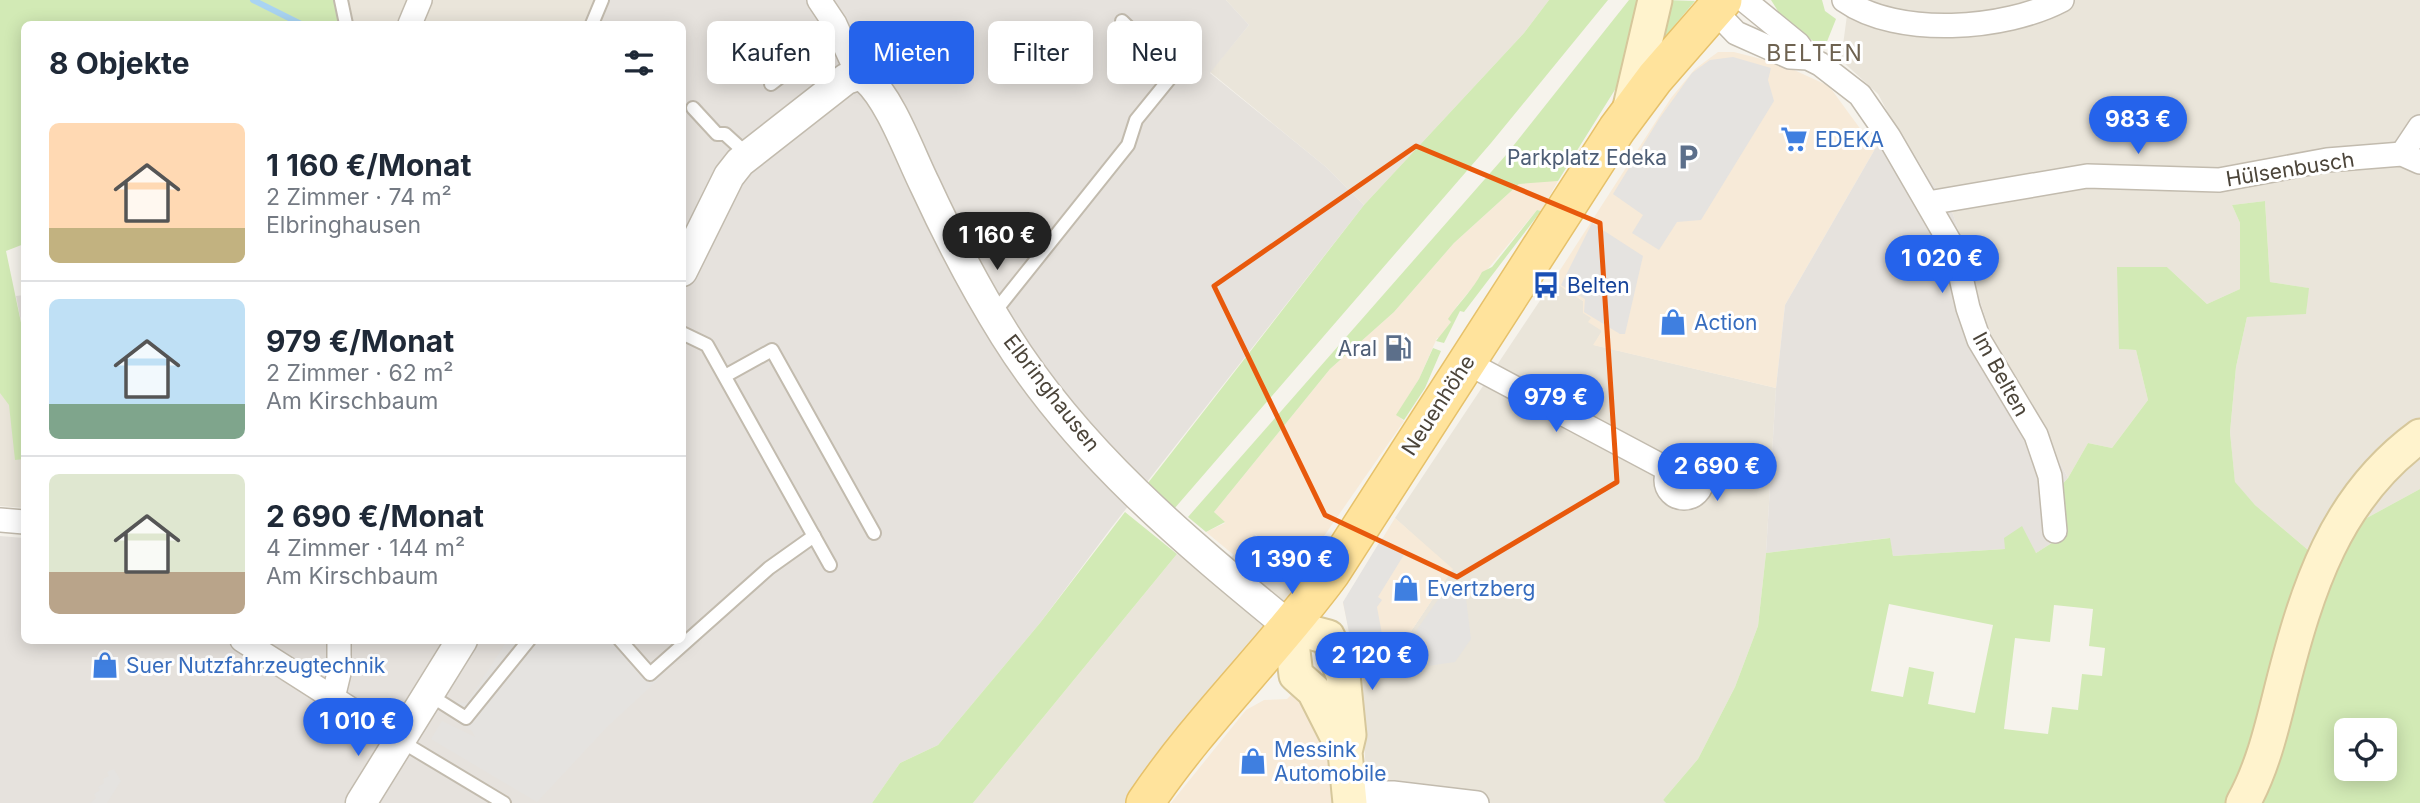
<!DOCTYPE html>
<html lang="de">
<head>
<meta charset="utf-8">
<style>
  :root { --surface:#fff; --page:#f6f6f7; --text:#1f2937; --muted:#747a83; --line:#e0e1e3; --accent:#2563eb }
  body { margin:0; font-family:Inter,sans-serif; background:var(--page); color:var(--text); height:100vh; display:flex; flex-direction:column; font-size:26px; white-space:nowrap }
  * { box-sizing:border-box; margin:0 }
  p { font-size:23px; color:var(--muted) }
  .icon { flex:none; width:38px; height:38px; fill:none; stroke:currentColor; stroke-width:2; stroke-linecap:round; stroke-linejoin:round }
  .map { position:relative; flex:1; overflow:hidden }
  .drawer { position:absolute; left:21px; top:21px; width:665px; height:623px; display:flex; flex-direction:column; background:var(--surface); border-radius:10px; box-shadow:0 4px 18px #0003 }
  .drawer>* { flex:none }
  .top-card { position:absolute; left:707px; top:21px; width:665px; height:63px; display:flex; gap:14px }
  .buttons { position:absolute; left:2334px; top:718px; display:grid; gap:14px }
  .buttons a { display:grid; place-items:center; width:63px; height:63px; border-radius:10px; background:var(--surface); box-shadow:0 4px 18px #0003; font-size:35px }
  .price { position:absolute; translate:-50% -60px; padding:0 16px; border-radius:24px; background:var(--accent); color:#fff; font-size:23px; line-height:46px; filter:drop-shadow(0 2px 4px #0008) }
  .price::after { content:''; position:absolute; left:50%; top:42px; width:21px; height:16px; margin-left:-10px; background:inherit; clip-path:polygon(0 0,100% 0,50% 100%) }
  .price.on { background:#222; color:#fff }
  ul { padding:0; list-style:none }
  li { display:flex; align-items:center; gap:21px; height:175px; padding:0 28px }
  li+li { border-top:2px solid var(--line) }
  li span { display:grid; place-items:center; flex:none; width:196px; height:140px; border-radius:10px; color:#555 }
  li>.icon { margin-inline-start:auto }
  span .icon { width:84px; height:84px; fill:#fffc; stroke-width:1 }
  li b { font-size:30px }
  h2 { display:flex; justify-content:space-between; align-items:center; height:84px; padding:0 28px; font-size:30px }
  .tag { padding:0 24px; border-radius:10px; background:var(--surface); box-shadow:0 4px 18px #0003; font-size:24px; line-height:63px }
  .tag.on { background:var(--accent); color:#fff }
  .map>svg:first-child { display:block }
</style>
</head>
<body>
<div class="map">
<svg width="2420" height="803" viewBox="0 0 2420 803">
  <rect width="100%" height="100%" fill="#f6f3ec"/>
  <!-- residential -->
  <g fill="#eae5da">
    <path d="M344,0H594L585,24H350Z"/>
    <path d="M1226,0H1549L1524,33L1364,205L1326,167L1210,72L1249,25Z"/>
    <path d="M1849,0H2420V489L2308,550L2255,505L2235,483L2230,432L2236,367L2247,317L2306,313L2308,288L2270,282L2265,201L2232,205L2240,223V289L2207,304L2167,267L2119,349L2136,350L2148,400L2112,448L2088,443L2068,478L1991,336L1953,214L1896,128L1878,94L1841,60Z"/>
    <path d="M1553,281L1583,301L1591,318L1602,331L1594,345L1776,388L1766,553L1758,626L1735,687L1698,759L1663,800L1666,803H1368L1360,680L1381,676L1452,570L1395,518Z"/>
    <path d="M24,347V508L0,506V355Z"/>
    <path d="M1254,534L1307,579L1127,803H973L1177,554L1209,580Z"/>
  </g>
  <!-- commercial -->
  <g fill="#f7ead8">
    <path d="M1718,52H1734L1781,64L1829,86L1875,149L1785,305L1776,388L1593,345L1602,331L1588,322L1591,318L1583,313V301L1553,281L1671,98L1695,69Z"/>
    <path d="M1537,181H1558L1541,211L1537,210L1457,306L1449,319L1451,322L1440,339L1437,338L1419,379L1397,415L1404,421L1299,572L1255,534L1235,556L1206,532L1225,523L1214,512L1330,369L1394,312L1454,243L1519,184Z"/>
    <path d="M1395,518L1453,569L1381,676L1360,680L1343,603Z"/>
    <path d="M1291,695L1312,707L1328,743L1339,803H1171L1246,710L1264,700L1287,699Z"/>
  </g>
  <!-- industrial -->
  <g fill="#e6e2dd">
    <path d="M594,0H1226L1249,25L1210,73L1326,167L1364,205L1111,528L1040,623L938,745L900,763L872,803H0V536L24,538V640H682V24H585Z"/>
    <path d="M1896,128L1953,214L1991,336L2068,478L2057,490L2066,534L2036,553L2005,538V549L1893,556L1889,538L1766,553L1776,388L1785,305L1875,149Z"/>
    <path d="M24,295V337L16,296Z"/>
  </g>
  <!-- green -->
  <g fill="#d2eab5" fill-rule="evenodd">
    <path d="M0,0H334L341,24H24V244L6,251L24,337V459L15,460L9,405L0,393Z"/>
    <path d="M1549,0H1608L1491,143L1174,509L1148,483L1364,205L1524,33Z"/>
    <path d="M1629,0H1647L1631,64L1558,181L1519,184L1454,243L1394,312L1330,369L1214,512L1225,522L1206,532L1188,517L1506,155Z"/>
    <path d="M1665,0L1695,1L1663,39Z"/>
    <path d="M1771,0H1822L1825,11L1836,19L1824,49L1783,19Z"/>
    <path d="M2265,201L2270,282L2309,288L2306,314L2247,317L2236,367L2230,432L2235,482L2255,505L2308,550L2420,489V803H1666L1663,800L1698,759L1735,687L1758,626L1766,553L1890,538L1893,556L2005,549L2004,538L2022,526L2036,553L2066,534L2057,490L2068,478L2088,443L2112,448L2148,400L2136,350L2119,349L2117,267H2167L2207,304L2240,289V223L2232,205ZM1889,604L1993,625L1975,713L1928,704L1934,672L1909,667L1903,697L1871,691ZM2054,605L2093,609L2089,646L2105,648L2102,676L2082,674L2078,710L2052,707L2048,734L2004,729L2015,638L2050,642ZM2347,730H2385V768H2347Z"/>
    <path d="M1537,210L1541,211L1464,312L1460,311L1444,343L1436,341L1451,322L1448,319C1459,302 1473,290 1482,272L1492,267Z"/>
    <path d="M1433,348L1441,351L1425,388L1404,420L1396,415L1419,379Z"/>
    <path d="M1125,512L1177,554L973,803H872L900,763L938,745L1040,623Z"/>
  </g>
  <!-- parking -->
  <g fill="#e5e3e0">
    <path d="M1733,57L1771,68L1768,80L1774,101L1701,220L1677,222L1659,250L1632,233L1643,215L1613,194L1659,119L1692,73L1710,60Z"/>
    <path d="M1592,223L1643,256L1625,334H1620L1584,312L1585,299L1561,285Z"/>
    <path d="M1382,538L1405,553L1378,597L1382,600L1377,607L1384,645L1353,653L1343,602Z"/>
    <path d="M1456,590L1466,598L1471,639L1455,662L1387,672L1442,594Z"/>
    <path d="M507,641H629L661,677L607,727L537,802L431,739L442,721L475,737L472,731L446,714L454,702L467,703Z"/>
    <path d="M114,769L121,781L107,803H90L96,798L94,794L100,790L98,787L104,783L103,779L109,776L107,772Z"/>
  </g>
  <g fill="none" stroke-linecap="round" stroke-linejoin="round">
    <!-- stream -->
    <path stroke="#a9d4f2" stroke-width="6" d="M253,0L301,24"/>
    <defs>
      <g id="service">
        <path d="M341,0L346,24"/>
        <path d="M592,24L602,0"/>
        <path d="M771,84L839,32"/>
        <path d="M693,108L717,134H725L748,155"/>
        <path d="M993,314L1128,145L1136,120L1175,72L1122,21"/>
        <path d="M682,333L707,345L830,565"/>
        <path d="M725,376L772,350L874,533"/>
        <path d="M620,640L650,674L769,568L814,536"/>
        <path d="M428,694L466,718L529,640"/>
        <path d="M399,740L504,803"/>
      </g>
      <g id="minor">
        <path d="M819,0L835,24L858,75"/>
        <path d="M1744,0L1798,44L1808,58"/>
        <path d="M1844,0C1898,38 2005,30 2062,0"/>
        <path d="M1714,10L1736,33L1790,57L1808,58L1820,64L1860,95L1889,137L1955,251L1968,308L1979,340L2036,435L2050,476L2055,531"/>
        <path d="M410,24L420,0"/>
        <path d="M2402,154L2420,127"/>
        <path d="M1928,203L2087,176L2219,180L2327,160L2402,154L2420,162"/>
        <path d="M1466,362L1669,470"/>
        <circle cx="1684" cy="480" r="18"/>
        <path d="M0,520L24,522"/>
        <path d="M242,640L399,740"/>
        <path d="M333,698L339,673V640"/>
        <path d="M1349,793H1393L1477,803"/>
      </g>
      <g id="tertiary">
        <path d="M682,271L729,176L740,162L846,79L858,75L866,78C891,100 910,155 925,185C949,237 975,287 1005,335C1078,452 1185,541 1290,627"/>
        <path d="M361,803L462,640"/>
      </g>
      <g id="secondary">
        <path d="M1630,107L1655,0"/>
        <path d="M1345,752L1314,691L1296,675L1290,627L1328,637L1343,675L1349,735L1345,752L1350,803"/>
        <path d="M2243,803C2263,767 2272,727 2282,687C2307,589 2335,498 2420,436"/>
      </g>
      <path id="primary" d="M1145,803C1200,721 1272,653 1331,573L1617,129L1655,78L1723,0"/>
    </defs>
    <!-- service casing -->
    <use href="#service" stroke="#c2bbae" stroke-width="16"/>
    <!-- minor casing -->
    <use href="#minor" stroke="#c2bbae" stroke-width="26"/>
    <!-- tertiary casing -->
    <use href="#tertiary" stroke="#c2bbae" stroke-width="33"/>
    <!-- secondary casing -->
    <use href="#secondary" stroke="#d6c79b" stroke-width="37"/>
    <!-- primary casing -->
    <use href="#primary" stroke="#e6c16a" stroke-width="40"/>
    <!-- service -->
    <use href="#service" stroke="#fff" stroke-width="12"/>
    <!-- minor -->
    <use href="#minor" stroke="#fff" stroke-width="23"/>
    <!-- tertiary -->
    <use href="#tertiary" stroke="#fff" stroke-width="30"/>
    <!-- secondary -->
    <use href="#secondary" stroke="#fff3cd" stroke-width="33"/>
    <!-- primary -->
    <use href="#primary" stroke="#ffe39c" stroke-width="37"/>
  </g>
  <!-- marked area -->
  <path fill="none" stroke="#e8590c" stroke-width="5" stroke-linejoin="round" d="M1416,146L1600,223L1617,482L1457,577L1325,515L1214,286Z"/>
  <!-- icons -->
  <defs>
    <symbol id="supermarket-bare" viewBox="-9 -9 18 18"><path d="M-6-5.5h2.5l.6 2H6L4.5 2H-2.5L-4.4-4H-6ZM-1.5 3.2a1.3 1.3 0 1 0 .1 0ZM3 3.2a1.3 1.3 0 1 0 .1 0Z" fill="#3f7fe0" stroke="#fff" stroke-width="2.5" paint-order="stroke"/></symbol>
    <symbol id="parking-bare" viewBox="-9 -9 18 18"><path d="M-3.5-5.5H1a3.5 3.5 0 0 1 0 7H-1V5.5H-3.5ZM-1-3.4V-.6H.8a1.4 1.4 0 0 0 0-2.8Z" fill="#5c6f8a" stroke="#fff" stroke-width="2.5" paint-order="stroke"/></symbol>
    <symbol id="bus-bare" viewBox="-9 -9 18 18"><path d="M-5-6H5V4H4V6H2V4H-2V6H-4V4H-5ZM-3.5-4V0h7V-4ZM-3.5 1.2v1.5H-2V1.2ZM2 1.2v1.5H3.5V1.2Z" fill="#1a4fb4" stroke="#fff" stroke-width="2.5" paint-order="stroke"/></symbol>
    <symbol id="shop-bare" viewBox="-9 -9 18 18"><path d="M-5-2.5h2.3a2.7 3.5 0 0 1 5.4 0H5L5.5 6h-11ZM-1.5-2.5h3a1.5 2.3 0 0 0-3 0Z" fill="#3f7fe0" stroke="#fff" stroke-width="2.5" paint-order="stroke"/></symbol>
    <symbol id="fuel-bare" viewBox="-9 -9 18 18"><path d="M-5.5-6h7V0h2V4h1.3V-2.5L3-4.5l.8-.8L6-3V5H2.5V1h-1V6h-7ZM-4.2-4.7v3.2H.2V-4.7Z" fill="#5c6f8a" stroke="#fff" stroke-width="2.5" paint-order="stroke"/></symbol>
  </defs>
  <g fill-rule="evenodd">
    <use href="#supermarket-bare" x="1775" y="120" width="38" height="38"/>
    <use href="#parking-bare" x="1669" y="138" width="38" height="38"/>
    <use href="#bus-bare" x="1527" y="266" width="38" height="38"/>
    <use href="#shop-bare" x="1654" y="303" width="38" height="38"/>
    <use href="#fuel-bare" x="1379" y="329" width="38" height="38"/>
    <use href="#shop-bare" x="1387" y="569" width="38" height="38"/>
    <use href="#shop-bare" x="86" y="646" width="38" height="38"/>
    <use href="#shop-bare" x="1234" y="742" width="38" height="38"/>
  </g>
  <g text-anchor="middle" dominant-baseline="central" stroke-width="6" stroke-linejoin="round" paint-order="stroke">
    <!-- shop labels -->
    <g font-size="21" fill="#366cbe" stroke="#fff" text-anchor="start">
      <text x="1815" y="139">EDEKA</text>
      <text x="1694" y="322">Action</text>
      <text x="1427" y="588">Evertzberg</text>
      <text x="126" y="665">Suer Nutzfahrzeugtechnik</text>
      <text x="1274" y="749">Messink<tspan x="1274" dy="24">Automobile</tspan></text>
    </g>
    <!-- service labels -->
    <g font-size="21" fill="#4e5e75" stroke="#fff" text-anchor="end">
      <text x="1667" y="157">Parkplatz Edeka</text>
      <text x="1377" y="348">Aral</text>
    </g>
    <!-- street labels -->
    <g font-size="21" fill="#4b4439" stroke="#fff">
      <text transform="translate(2290 169) rotate(-9)">Hülsenbusch</text>
      <text transform="translate(2001 374) rotate(61)">Im Belten</text>
      <text transform="translate(1052 393) rotate(52)">Elbringhausen</text>
      <text transform="translate(1438 405) rotate(-57)">Neuenhöhe</text>
    </g>
    <!-- transit labels -->
    <g font-size="21" fill="#164399" stroke="#fff" text-anchor="start">
      <text x="1567" y="285">Belten</text>
    </g>
    <!-- neighbourhood labels -->
    <g font-size="23" letter-spacing="2" fill="#6e6250" stroke="#fff">
      <text x="1815" y="53">BELTEN</text>
    </g>
  </g>
</svg>
<div class="buttons">
<a><svg class="icon" aria-label="locate" viewBox="0 0 24 24"><circle cx="12" cy="12" r="6"/><path d="M12 2v4M12 18v4M2 12h4M18 12h4"/></svg></a>
</div>
<b class="price" style="left:2138px;top:156px">983 €</b>
<b class="price on" style="left:997px;top:272px">1 160 €</b>
<b class="price" style="left:1942px;top:295px">1 020 €</b>
<b class="price" style="left:1556px;top:434px">979 €</b>
<b class="price" style="left:1717px;top:503px">2 690 €</b>
<b class="price" style="left:1292px;top:596px">1 390 €</b>
<b class="price" style="left:1372px;top:692px">2 120 €</b>
<b class="price" style="left:358px;top:758px">1 010 €</b>
<div class="top-card">
<a class="tag">Kaufen</a>
<a class="tag on">Mieten</a>
<a class="tag">Filter</a>
<a class="tag">Neu</a>
</div>
<section class="drawer">
<h2>8 Objekte<svg class="icon" aria-label="filters" viewBox="0 0 24 24"><path d="M4 7h16M4 17h16"/><circle cx="9" cy="7" r="2"/><circle cx="15" cy="17" r="2"/></svg></h2>
<ul>
<li><span style="background:linear-gradient(#ffd9b3 75%,#c2b280 0)"><svg class="icon" aria-label="home" viewBox="0 0 24 24"><path d="M3 11l9-7 9 7M6 9v11h12V9"/></svg></span><div><b>1 160 €/Monat</b><p>2 Zimmer · 74 m²</p><p>Elbringhausen</p></div></li>
<li><span style="background:linear-gradient(#bfe0f5 75%,#7fa58c 0)"><svg class="icon" aria-label="home" viewBox="0 0 24 24"><path d="M3 11l9-7 9 7M6 9v11h12V9"/></svg></span><div><b>979 €/Monat</b><p>2 Zimmer · 62 m²</p><p>Am Kirschbaum</p></div></li>
<li><span style="background:linear-gradient(#dfe7d0 70%,#b9a48a 0)"><svg class="icon" aria-label="home" viewBox="0 0 24 24"><path d="M3 11l9-7 9 7M6 9v11h12V9"/></svg></span><div><b>2 690 €/Monat</b><p>4 Zimmer · 144 m²</p><p>Am Kirschbaum</p></div></li>
</ul>
</section>
</div>
</body>
</html>
